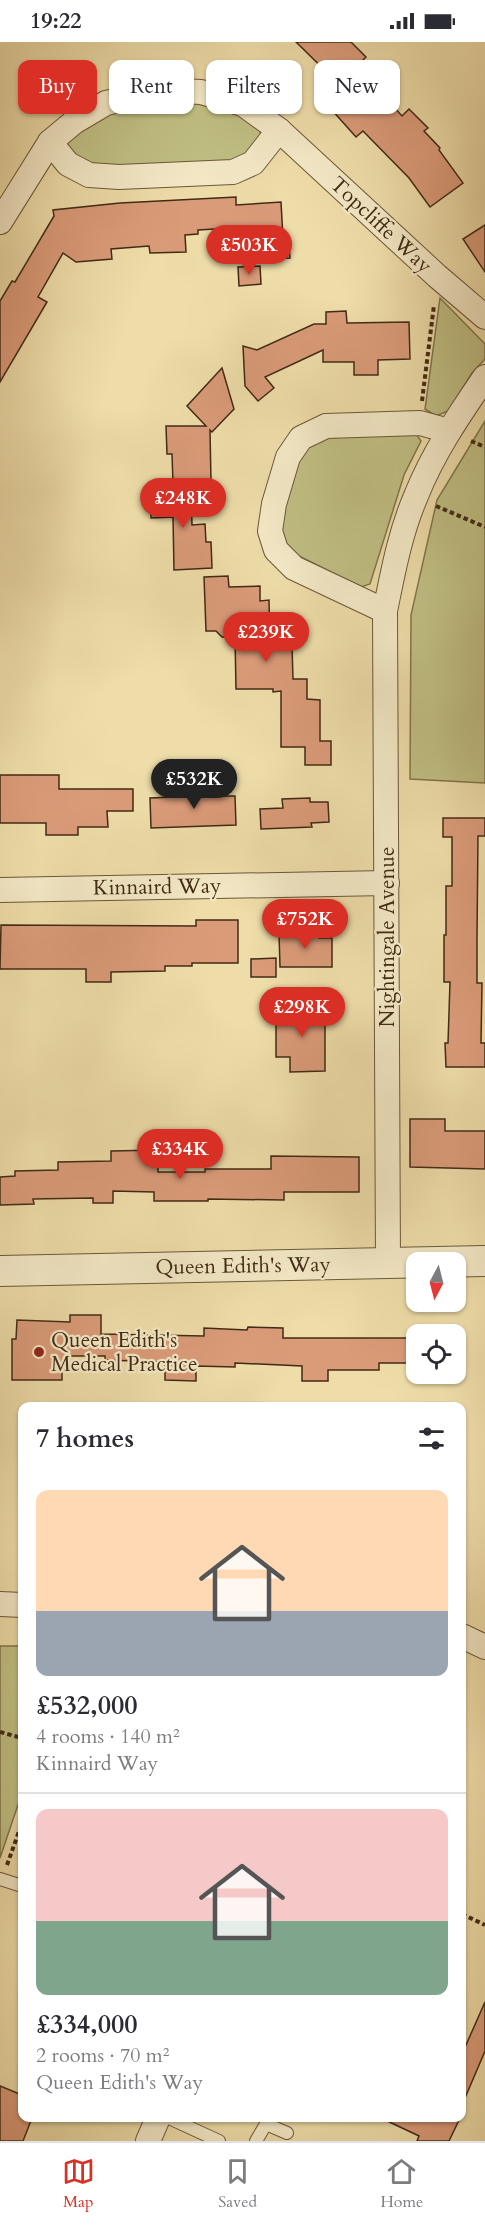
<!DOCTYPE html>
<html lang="en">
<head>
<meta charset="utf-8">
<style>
  :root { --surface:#fff; --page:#f7f7f7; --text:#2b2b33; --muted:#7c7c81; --line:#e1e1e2; --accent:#d93025 }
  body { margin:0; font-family:Cardo,serif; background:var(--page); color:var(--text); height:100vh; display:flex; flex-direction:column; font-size:22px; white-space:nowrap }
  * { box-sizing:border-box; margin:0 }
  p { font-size:20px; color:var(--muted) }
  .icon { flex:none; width:33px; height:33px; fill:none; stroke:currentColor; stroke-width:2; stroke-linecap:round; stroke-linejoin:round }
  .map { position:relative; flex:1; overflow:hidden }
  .sheet { position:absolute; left:18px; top:1360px; width:448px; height:720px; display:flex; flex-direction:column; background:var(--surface); border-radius:12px; box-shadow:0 2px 4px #0004 }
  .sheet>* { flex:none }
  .banner { position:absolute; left:18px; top:18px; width:450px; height:54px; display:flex; gap:12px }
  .needle { width:39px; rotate:187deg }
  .tools { position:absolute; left:406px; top:1210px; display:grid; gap:12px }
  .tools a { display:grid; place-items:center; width:60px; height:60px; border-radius:12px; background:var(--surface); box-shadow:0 2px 4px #0004; font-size:30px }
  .price { position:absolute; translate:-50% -51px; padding:0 14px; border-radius:21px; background:var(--accent); color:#fff; font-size:20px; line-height:39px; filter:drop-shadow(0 2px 3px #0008) }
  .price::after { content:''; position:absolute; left:50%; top:36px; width:18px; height:14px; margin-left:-9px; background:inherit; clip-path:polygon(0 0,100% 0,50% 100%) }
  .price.active { background:#222; color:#fff }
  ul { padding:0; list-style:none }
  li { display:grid; align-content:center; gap:12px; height:318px; padding:0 18px }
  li+li { border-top:2px solid var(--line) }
  li span { display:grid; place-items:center; height:186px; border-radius:12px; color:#555 }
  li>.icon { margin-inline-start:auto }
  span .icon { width:108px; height:108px; fill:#fffc; stroke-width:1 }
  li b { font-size:26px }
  h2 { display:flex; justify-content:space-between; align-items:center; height:72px; padding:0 18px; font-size:26px }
  .tag { padding:0 21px; border-radius:12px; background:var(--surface); box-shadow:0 2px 4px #0004; font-size:21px; line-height:54px }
  .tag.active { background:var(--accent); color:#fff }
  .status { display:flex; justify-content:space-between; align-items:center; height:42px; padding:0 30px; background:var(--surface); direction:ltr }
  .status svg { height:16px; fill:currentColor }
  .menu { display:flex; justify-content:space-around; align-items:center; height:84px; border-top:2px solid var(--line); background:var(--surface); font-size:16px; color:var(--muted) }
  .menu a { display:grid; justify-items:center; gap:3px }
  .menu .active { color:var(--accent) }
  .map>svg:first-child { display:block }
</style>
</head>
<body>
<div class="status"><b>19:22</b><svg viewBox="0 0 49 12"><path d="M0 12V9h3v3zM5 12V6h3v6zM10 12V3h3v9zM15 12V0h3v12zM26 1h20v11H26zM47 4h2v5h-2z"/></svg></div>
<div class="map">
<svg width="485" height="2099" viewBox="0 0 485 2099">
  <rect width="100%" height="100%" fill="#eedda9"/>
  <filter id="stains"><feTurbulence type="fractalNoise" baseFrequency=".00333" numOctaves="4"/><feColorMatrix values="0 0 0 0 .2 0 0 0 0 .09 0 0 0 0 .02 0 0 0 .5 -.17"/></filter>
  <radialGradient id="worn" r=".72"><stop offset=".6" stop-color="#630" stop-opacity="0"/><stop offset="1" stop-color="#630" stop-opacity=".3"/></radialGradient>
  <!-- green -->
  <g fill="#c0bf83" stroke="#80754c" stroke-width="1.5">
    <path d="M161,52L242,67L260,88L261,96L247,117L231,125L92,126L69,108L66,97L97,71Z"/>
    <path d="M440,256L485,302V317L472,331L448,369L436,374L425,367Z"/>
    <path d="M485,379V741L410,737L411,573L437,458Z"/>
    <path d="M412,386L421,399L404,433L370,542L361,545L291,510L281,497L279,459L303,398Z"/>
    <path d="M0,1604H22V1751L0,1816Z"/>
  </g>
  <!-- building -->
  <g fill="#da9b79" stroke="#412b15" stroke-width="1.5">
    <path d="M296,0H351L366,15L357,24L402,74L409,67L428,86L424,89L440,106L439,108L463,141L430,165L409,136L363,89L356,95L331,67L349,52Z"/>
    <path d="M236,155V163L281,160L283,196L288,195L290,216L251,218L249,185L198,188V192L185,193L186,210L150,211L149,204L111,207L112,217L76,220L63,211L38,255L47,260L0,340V259L12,239L15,240L54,174L53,168L120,161Z"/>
    <path d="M485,183V230L463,197Z"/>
    <path d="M260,224L261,242L239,244L238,225Z"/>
    <path d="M346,269L347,281L409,280L410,317L378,318V333H354V320H323V308L265,335L274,346L258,359L245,344L243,304L257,308L314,282H326V270Z"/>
    <path d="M222,326L234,367L212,390L210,388L211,440L173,441L172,412H167L166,384H206L187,364Z"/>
    <path d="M191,448L192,483L205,482L206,500H211L212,526L174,528L173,475L151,476L150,449Z"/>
    <path d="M228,534L229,545L260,544V559L269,558L270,603H292L293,637H307V657L320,658V699H331V723H305V705H281V649L273,650V647H236L235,595H222L216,589H206L204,535Z"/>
    <path d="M0,733H59V747H133V769H107L108,785H78V793H46V781H0Z"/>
    <path d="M217,746L218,754H235L236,783L151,786L150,756L196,754V747Z"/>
    <path d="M310,756V760H328L329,780L311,781L312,785L261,787L260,767L283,766L282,757Z"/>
    <path d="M443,776H485V794H478L477,896V941H482L481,1001H485V1025H446L445,1001H448L450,940H444V893H446V844H452V795H443Z"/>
    <path d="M196,878H238V921H192V924H165V929L111,930V940H86V927H0L1,883L196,884Z"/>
    <path d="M279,890H319V896H332V925H280Z"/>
    <path d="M276,916V935H251V917Z"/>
    <path d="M276,966H325V1029L290,1030V1015H276Z"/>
    <path d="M410,1077H445V1089H485V1127L410,1125Z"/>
    <path d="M158,1108V1130H205V1127H271V1114L359,1115V1150H284V1158L208,1157V1159H154V1150L113,1149V1161H93V1156L33,1157L34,1162L0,1163V1135L15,1134V1129L58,1128V1120L111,1119V1109Z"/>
    <path d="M70,1273H101V1292L204,1294V1286L247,1288L248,1285L283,1286V1296H417V1321H379V1328H328V1339H302V1324L235,1321V1325L196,1324V1339L165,1338V1320L105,1318V1314H67V1323H62V1338H12V1297H16L17,1278L70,1280Z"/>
    <path d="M485,1960V2009L462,2063V2012Z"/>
    <path d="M0,2044L22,2053V2076H32L23,2099H0Z"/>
    <path d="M381,2076H460L449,2099H417L419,2094Z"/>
  </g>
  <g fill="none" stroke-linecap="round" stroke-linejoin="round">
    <defs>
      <g id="service">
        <path d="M0,1837L22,1844"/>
        <path d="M169,2076L219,2099"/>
        <path d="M256,2099L266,2082L287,2091"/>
      </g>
      <g id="minor">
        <path d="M50,100L68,122L89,133L119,135L233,130L253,121L279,88"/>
        <path d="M0,180L50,100L74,80L106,61L162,48L201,50L243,62L279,88L437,234L485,275"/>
        <path d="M385,569L294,526L276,508L270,489L274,462L288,415L301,396L326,384L420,381L449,389"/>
        <path d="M0,848L387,841"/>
        <path d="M388,1221L385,569C393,530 400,491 416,454C433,411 459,373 485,335"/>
        <path d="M0,1562L22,1563"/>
        <path d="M462,1594L485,1605"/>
        <path d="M148,2099L158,2076"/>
      </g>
      <path id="tertiary" d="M0,1229L485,1219"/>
    </defs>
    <!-- service casing -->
    <use href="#service" stroke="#6c583a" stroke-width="14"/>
    <!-- minor casing -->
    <use href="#minor" stroke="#6c583a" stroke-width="26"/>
    <!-- tertiary casing -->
    <use href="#tertiary" stroke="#6c583a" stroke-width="32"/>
    <!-- path -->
    <g stroke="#412b15" stroke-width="4" stroke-dasharray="4.5 3" stroke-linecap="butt">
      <path d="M422,359L434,263"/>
      <path d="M471,399L485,405"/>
      <path d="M436,464L485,485"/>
      <path d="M0,1690L22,1696"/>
      <path d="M7,1823L22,1781"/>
      <path d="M462,1872L485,1883"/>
    </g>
    <!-- service -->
    <use href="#service" stroke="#f4e9c7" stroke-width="12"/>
    <!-- minor -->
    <use href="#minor" stroke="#f4e9c7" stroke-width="24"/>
    <!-- tertiary -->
    <use href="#tertiary" stroke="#f4e9c7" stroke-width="30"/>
  </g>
  <!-- markers -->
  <circle fill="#8f2418" stroke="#f4e9c7" stroke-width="2" cx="39" cy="1310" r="6"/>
  <g text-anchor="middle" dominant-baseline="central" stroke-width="4.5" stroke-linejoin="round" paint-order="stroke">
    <!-- street labels -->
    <g font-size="21" fill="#412b15" stroke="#f4e9c7">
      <text transform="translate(381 183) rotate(43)">Topcliffe Way</text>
      <text transform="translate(157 845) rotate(-1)">Kinnaird Way</text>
      <text transform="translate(387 895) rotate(-90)">Nightingale Avenue</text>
      <text transform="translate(243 1224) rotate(-1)">Queen Edith's Way</text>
    </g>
    <!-- poi labels -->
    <g font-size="21" fill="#412b15" stroke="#f4e9c7" text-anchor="start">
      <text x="51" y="1298">Queen Edith's<tspan x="51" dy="24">Medical Practice</tspan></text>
    </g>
  </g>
  <rect width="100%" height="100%" filter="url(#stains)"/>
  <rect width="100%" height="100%" fill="url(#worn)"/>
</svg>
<div class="tools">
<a><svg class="needle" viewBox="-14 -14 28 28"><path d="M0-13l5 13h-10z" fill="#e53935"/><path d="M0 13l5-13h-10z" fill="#7c7c81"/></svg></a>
<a><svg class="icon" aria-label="locate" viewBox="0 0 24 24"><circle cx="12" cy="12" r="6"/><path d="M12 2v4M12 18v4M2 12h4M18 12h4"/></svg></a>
</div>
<b class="price" style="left:249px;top:234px">£503K</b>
<b class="price" style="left:183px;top:487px">£248K</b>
<b class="price" style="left:266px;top:621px">£239K</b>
<b class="price active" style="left:194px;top:768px">£532K</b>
<b class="price" style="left:305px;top:908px">£752K</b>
<b class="price" style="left:302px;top:996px">£298K</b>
<b class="price" style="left:180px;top:1138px">£334K</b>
<div class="banner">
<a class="tag active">Buy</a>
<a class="tag">Rent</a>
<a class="tag">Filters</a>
<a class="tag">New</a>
</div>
<section class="sheet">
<h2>7 homes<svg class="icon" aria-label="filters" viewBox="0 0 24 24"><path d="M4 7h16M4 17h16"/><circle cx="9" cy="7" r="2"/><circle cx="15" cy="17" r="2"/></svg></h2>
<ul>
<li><span style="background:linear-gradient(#ffd9b3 65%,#9aa5b1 0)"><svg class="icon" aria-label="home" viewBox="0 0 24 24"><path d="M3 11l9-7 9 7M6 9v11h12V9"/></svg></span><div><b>£532,000</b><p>4 rooms · 140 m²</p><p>Kinnaird Way</p></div></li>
<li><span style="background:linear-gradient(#f6c9c9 60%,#7fa58c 0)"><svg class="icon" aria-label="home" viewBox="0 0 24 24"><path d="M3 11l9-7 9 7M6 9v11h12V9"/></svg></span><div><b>£334,000</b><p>2 rooms · 70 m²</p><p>Queen Edith's Way</p></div></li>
</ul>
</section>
</div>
<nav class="menu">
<a class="active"><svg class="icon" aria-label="map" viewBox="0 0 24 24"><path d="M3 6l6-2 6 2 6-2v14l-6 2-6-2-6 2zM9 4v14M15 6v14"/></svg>Map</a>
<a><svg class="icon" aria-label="saved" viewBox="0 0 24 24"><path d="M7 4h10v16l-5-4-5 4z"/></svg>Saved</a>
<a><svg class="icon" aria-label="home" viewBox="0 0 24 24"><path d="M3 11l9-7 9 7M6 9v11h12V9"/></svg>Home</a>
</nav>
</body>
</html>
